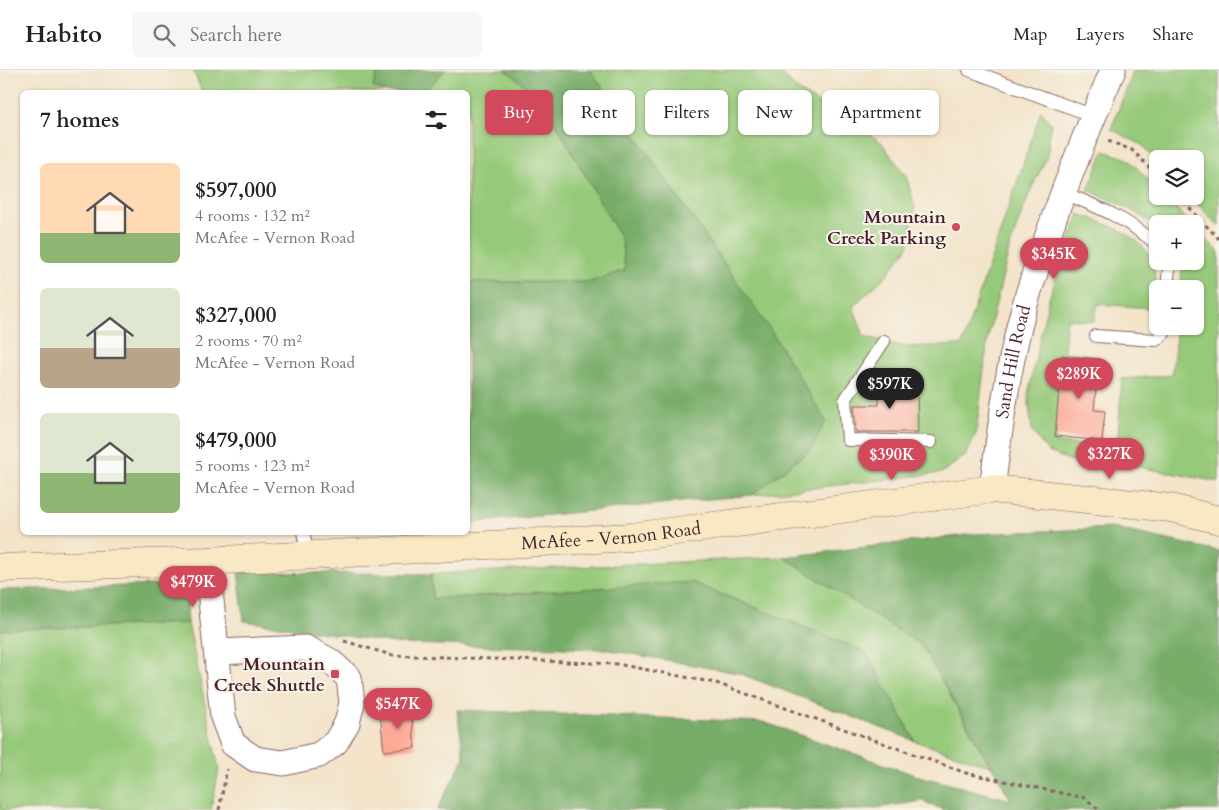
<!DOCTYPE html>
<html lang="en">
<head>
<meta charset="utf-8">
<style>
  :root { --surface:#fff; --page:#f6f6f6; --text:#222; --muted:#767676; --line:#e0e0e0; --accent:#d1495b }
  body { margin:0; font-family:Cardo,serif; background:var(--page); color:var(--text); height:100vh; display:flex; flex-direction:column; font-size:19px; white-space:nowrap }
  * { box-sizing:border-box; margin:0 }
  p { font-size:16px; color:var(--muted) }
  .icon { flex:none; width:28px; height:28px; fill:none; stroke:currentColor; stroke-width:2; stroke-linecap:round; stroke-linejoin:round }
  .map { position:relative; flex:1; overflow:hidden }
  .details { position:absolute; left:20px; top:20px; width:450px; height:445px; display:flex; flex-direction:column; background:var(--surface); border-radius:8px; box-shadow:0 1px 4px #0004 }
  .details>* { flex:none }
  .guide { position:absolute; left:485px; top:20px; width:475px; height:45px; display:flex; gap:10px }
  .fabs { position:absolute; left:1149px; top:80px; display:grid; gap:10px }
  .fabs a { display:grid; place-items:center; width:55px; height:55px; border-radius:8px; background:var(--surface); box-shadow:0 1px 4px #0004; font-size:25px }
  .price { position:absolute; translate:-50% -42px; padding:0 11px; border-radius:18px; background:var(--accent); color:#fff; font-size:16px; line-height:32px; filter:drop-shadow(0 1px 2px #0008) }
  .price::after { content:''; position:absolute; left:50%; top:30px; width:15px; height:11px; margin-left:-8px; background:inherit; clip-path:polygon(0 0,100% 0,50% 100%) }
  .price.selected { background:#222; color:#fff }
  ul { padding:0; list-style:none }
  li { display:flex; align-items:center; gap:15px; height:125px; padding:0 20px }
  li span { display:grid; place-items:center; flex:none; width:140px; height:100px; border-radius:8px; color:#555 }
  li>.icon { margin-inline-start:auto }
  span .icon { width:60px; height:60px; fill:#fffc; stroke-width:1 }
  li b { font-size:21px }
  h2 { display:flex; justify-content:space-between; align-items:center; height:60px; padding:0 20px; font-size:21px }
  .pill { padding:0 18px; border-radius:8px; background:var(--surface); box-shadow:0 1px 4px #0004; font-size:18px; line-height:45px }
  .pill.selected { background:var(--accent); color:#fff }
  header { display:flex; align-items:center; gap:30px; box-sizing:border-box; height:70px; padding:0 25px; background:var(--surface); border-bottom:1px solid var(--line) }
  header strong { font-size:24px }
  nav { display:flex; gap:28px; margin-inline-start:auto; font-size:18px }
  .search { width:350px; height:45px; background:var(--page); display:flex; align-items:center; gap:12px; box-sizing:border-box; padding:0 18px; border-radius:8px; color:var(--muted); font-size:19px }
  .map>svg:first-child { display:block }
</style>
</head>
<body>
<header>
<strong>Habito</strong>
<div class="search"><svg class="icon" aria-label="search" viewBox="0 0 24 24"><circle cx="10" cy="10" r="6"/><path d="M15 15l6 6"/></svg>Search here</div>
<nav><a>Map</a><a>Layers</a><a>Share</a></nav>
</header>
<div class="map">
<svg width="1219" height="740" viewBox="0 0 1219 740">
  <rect width="100%" height="100%" fill="#f7f3e8"/>
  <filter id="ink" filterUnits="userSpaceOnUse"><feTurbulence type="fractalNoise" baseFrequency=".02" numOctaves="2"/><feDisplacementMap in="SourceGraphic" scale="10" xChannelSelector="R" yChannelSelector="G"/><feConvolveMatrix kernelMatrix="1 2 1 2 8 2 1 2 1" color-interpolation-filters="sRGB"/></filter>
  <filter id="wash" filterUnits="userSpaceOnUse"><feTurbulence type="fractalNoise" baseFrequency=".0096" numOctaves="4" result="noise"/><feDisplacementMap in="SourceGraphic" scale="20" xChannelSelector="R" yChannelSelector="G"/><feGaussianBlur stdDeviation="1.12" result="paint"/><feColorMatrix in="noise" values="0 0 0 0 0 0 0 0 0 0 0 0 0 0 0 0 0 1.4 0 .05"/><feComposite in="paint" operator="in"/></filter>
  <g filter="url(#wash)">
    <rect width="100%" height="100%" fill="#f3e4ca"/>
    <!-- green -->
    <g fill="#96c979" stroke="#707452">
      <path d="M193,0H378L373,17L386,22H202Z"/>
      <path d="M445,0H506L543,31L621,168L625,200L590,212H468V22H424Z"/>
      <path d="M590,0H779L796,19L881,72L906,106L915,137L908,177L887,205L853,236L864,266L905,277L962,275L1041,41L1051,54L1047,87L1029,124L1010,175L988,267L976,363L965,386L941,403L752,425L811,379L773,264Z"/>
      <path d="M1134,0H1219V157L1190,126H1195V89H1158L1157,92L1142,75L1111,59Z"/>
      <path d="M1104,81L1128,89L1157,119L1158,126H1165L1191,154H1158L1157,156L1129,139L1088,120Z"/>
      <path d="M1079,144C1111,156 1153,167 1155,207C1156,217 1152,228 1150,238L1098,234L1094,251L1067,249L1055,373L1117,377L1122,309L1172,305L1177,256H1195V219H1181L1182,191H1195V158L1219,182V412L1133,396L1077,393L1048,382L1032,361L1028,325L1048,231Z"/>
      <path d="M784,487L922,576L990,696L915,671L866,582L691,512L433,529L431,504Z"/>
      <path d="M188,553L219,700L211,740H0V560Z"/>
    </g>
    <!-- forest -->
    <g fill="#78ad69" stroke="#61664a">
      <path d="M378,0H445L424,22H386L373,17Z"/>
      <path d="M506,0H590L773,264L826,351L811,379L752,425L468,453V212H590L625,200L621,168L543,31Z"/>
      <path d="M1113,458L1219,481V740H945L922,731L862,740H437L464,688L457,640L763,652L915,705L1011,730L922,576L784,487L975,464Z"/>
      <path d="M238,502L431,504L433,529L691,512L866,582L915,671L738,603L604,579L401,574L244,551Z"/>
      <path d="M186,514L188,553L0,560V520Z"/>
    </g>
    <g id="blocks">
      <!-- building -->
      <g fill="#fea898">
        <path d="M1062,285L1099,289L1094,340L1105,341L1102,371L1055,366Z"/>
        <path d="M917,312L918,362H856L854,335H879V313Z"/>
        <path d="M411,639L415,678L384,681L380,642Z"/>
      </g>
    </g>
  </g>
  <g filter="url(#ink)">
    <use href="#blocks" fill-opacity="0" stroke="#856463" stroke-width="1"/>
    <g fill="none" stroke-linecap="round" stroke-linejoin="round">
      <defs>
        <g id="lane">
          <path d="M969,0L1094,46"/>
          <path d="M1064,123C1101,138 1127,149 1158,175"/>
          <path d="M1167,191L1169,198L1167,219"/>
          <path d="M1096,266L1156,270L1165,262V256"/>
          <path d="M884,271L845,330L848,370L931,372"/>
          <path d="M303,462L308,485"/>
        </g>
        <g id="street">
          <path id="s1" d="M992,419C1001,352 1009,285 1029,221C1053,146 1082,72 1113,0"/>
          <path d="M207,491L223,647L233,674L255,689L283,693L319,685L336,672L347,653L352,633L349,608L330,591L306,578L218,582"/>
        </g>
        <g id="secondary">
          <path id="s2" d="M0,498L207,491L631,467L992,419L1171,438L1219,450"/>
        </g>
      </defs>
      <!-- lane casing -->
      <use href="#lane" stroke="#856463" stroke-width="14"/>
      <!-- street casing -->
      <use href="#street" stroke="#856463" stroke-width="27"/>
      <!-- secondary casing -->
      <use href="#secondary" stroke="#856463" stroke-width="29"/>
      <!-- path -->
      <g stroke="#856463" stroke-width="3" stroke-dasharray="4 4" stroke-linecap="butt">
        <path d="M1108,71L1132,80L1158,106"/>
        <path d="M1178,126L1219,169"/>
        <path d="M344,571L391,585L617,594L716,613L966,703L1085,728L1099,740"/>
        <path d="M219,740L227,699"/>
      </g>
      <!-- lane -->
      <use href="#lane" stroke="#fff" stroke-width="12"/>
      <!-- street -->
      <use href="#street" stroke="#fff" stroke-width="25"/>
      <!-- secondary -->
      <use href="#secondary" stroke="#f8e8c3" stroke-width="28"/>
    </g>
  </g>
  <!-- markers -->
  <g fill="#d1495b" stroke="#f7f3e8" stroke-width="2">
    <circle cx="956" cy="157" r="5"/>
    <rect x="330" y="599" width="10" height="10" rx="2.5"/>
  </g>
  <g text-anchor="middle" dominant-baseline="central" stroke-width="4" stroke-linejoin="round" paint-order="stroke">
    <!-- poi labels -->
    <g font-size="18" font-weight="bold" fill="#4a1f2b" stroke="#f7f3e8" text-anchor="end">
      <text x="946" y="147">Mountain<tspan x="946" dy="21">Creek Parking</tspan></text>
      <text x="325" y="594">Mountain<tspan x="325" dy="21">Creek Shuttle</tspan></text>
    </g>
    <!-- street labels -->
    <g font-size="18" fill="#4a1f2b" stroke="#f7f3e8">
      <text stroke="none"><textPath href="#s1" startOffset="129">Sand Hill Road</textPath></text>
      <text stroke="none"><textPath href="#s2" startOffset="612">McAfee - Vernon Road</textPath></text>
    </g>
  </g>
</svg>
<div class="fabs">
<a><svg class="icon" aria-label="layers" viewBox="0 0 24 24"><path d="M12 4l9 5-9 5-9-5zM3 14l9 5 9-5"/></svg></a>
<a>+</a>
<a>−</a>
</div>
<b class="price" style="left:1054px;top:210px">$345K</b>
<b class="price" style="left:1079px;top:330px">$289K</b>
<b class="price selected" style="left:890px;top:340px">$597K</b>
<b class="price" style="left:1110px;top:410px">$327K</b>
<b class="price" style="left:892px;top:411px">$390K</b>
<b class="price" style="left:193px;top:538px">$479K</b>
<b class="price" style="left:398px;top:660px">$547K</b>
<div class="guide">
<a class="pill selected">Buy</a>
<a class="pill">Rent</a>
<a class="pill">Filters</a>
<a class="pill">New</a>
<a class="pill">Apartment</a>
</div>
<section class="details">
<h2>7 homes<svg class="icon" aria-label="filters" viewBox="0 0 24 24"><path d="M4 7h16M4 17h16"/><circle cx="9" cy="7" r="2"/><circle cx="15" cy="17" r="2"/></svg></h2>
<ul>
<li><span style="background:linear-gradient(#ffd9b3 70%,#8fb573 0)"><svg class="icon" aria-label="home" viewBox="0 0 24 24"><path d="M3 11l9-7 9 7M6 9v11h12V9"/></svg></span><div><b>$597,000</b><p>4 rooms · 132 m²</p><p>McAfee - Vernon Road</p></div></li>
<li><span style="background:linear-gradient(#dfe7d0 60%,#b9a48a 0)"><svg class="icon" aria-label="home" viewBox="0 0 24 24"><path d="M3 11l9-7 9 7M6 9v11h12V9"/></svg></span><div><b>$327,000</b><p>2 rooms · 70 m²</p><p>McAfee - Vernon Road</p></div></li>
<li><span style="background:linear-gradient(#dfe7d0 60%,#8fb573 0)"><svg class="icon" aria-label="home" viewBox="0 0 24 24"><path d="M3 11l9-7 9 7M6 9v11h12V9"/></svg></span><div><b>$479,000</b><p>5 rooms · 123 m²</p><p>McAfee - Vernon Road</p></div></li>
</ul>
</section>
</div>
</body>
</html>
